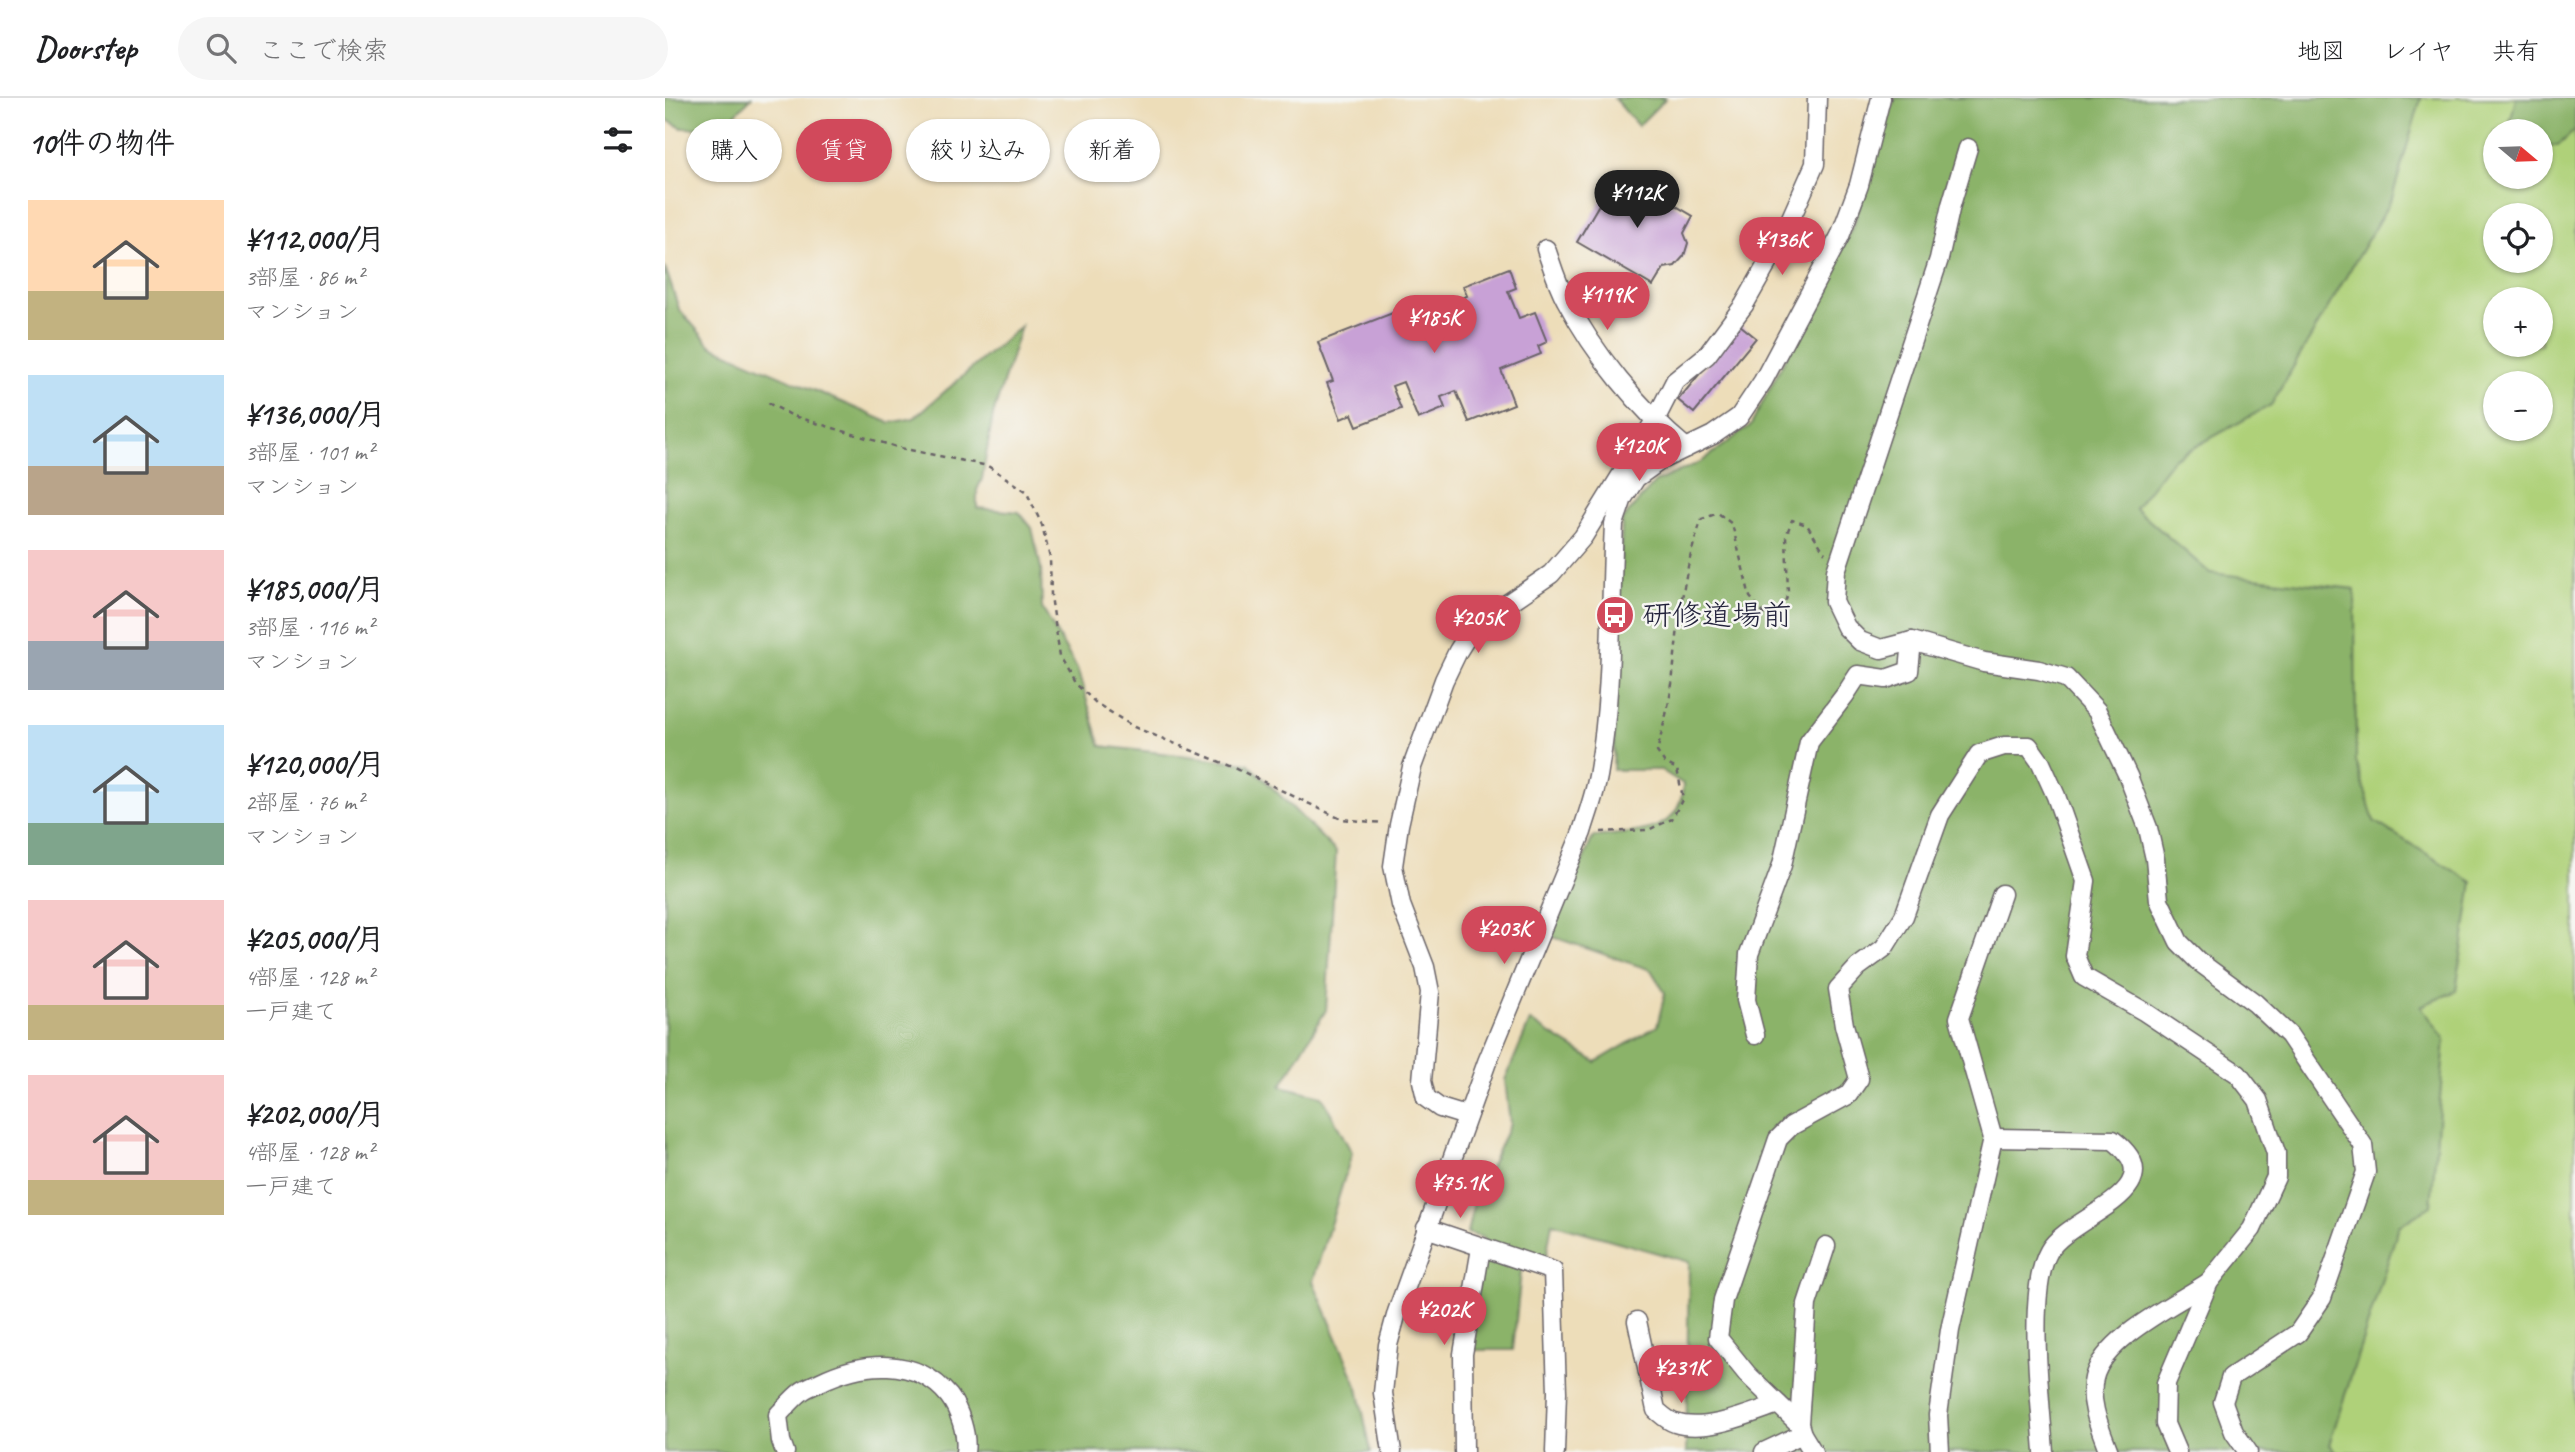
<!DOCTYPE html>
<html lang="ja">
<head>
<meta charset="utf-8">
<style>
  :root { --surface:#fff; --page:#f6f6f6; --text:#202124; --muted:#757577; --line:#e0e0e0; --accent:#d1495b }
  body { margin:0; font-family:Caveat,"Klee One",sans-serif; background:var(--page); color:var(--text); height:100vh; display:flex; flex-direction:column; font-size:26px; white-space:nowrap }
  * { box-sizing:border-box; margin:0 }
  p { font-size:23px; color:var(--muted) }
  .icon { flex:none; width:38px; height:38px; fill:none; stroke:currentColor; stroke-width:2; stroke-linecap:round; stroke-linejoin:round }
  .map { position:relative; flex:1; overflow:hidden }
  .side { display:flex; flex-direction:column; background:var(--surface); width:665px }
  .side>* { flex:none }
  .banner { position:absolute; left:21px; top:21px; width:665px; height:63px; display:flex; gap:14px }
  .needle { width:46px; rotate:109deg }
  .fabs { position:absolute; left:1818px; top:21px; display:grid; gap:14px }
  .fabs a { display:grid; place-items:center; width:70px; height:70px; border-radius:50%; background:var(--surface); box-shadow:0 2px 5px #0004; font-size:35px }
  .price { position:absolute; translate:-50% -60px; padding:0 16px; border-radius:24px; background:var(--accent); color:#fff; font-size:23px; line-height:46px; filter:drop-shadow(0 2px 4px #0008) }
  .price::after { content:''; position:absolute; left:50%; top:42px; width:21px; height:16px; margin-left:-10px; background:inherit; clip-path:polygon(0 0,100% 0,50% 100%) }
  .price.on { background:#222; color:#fff }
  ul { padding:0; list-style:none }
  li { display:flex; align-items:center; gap:21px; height:175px; padding:0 28px }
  li span { display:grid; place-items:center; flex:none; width:196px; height:140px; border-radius:0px; color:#555 }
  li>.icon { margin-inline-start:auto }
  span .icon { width:84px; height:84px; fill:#fffc; stroke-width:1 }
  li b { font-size:30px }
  h2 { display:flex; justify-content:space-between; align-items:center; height:84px; padding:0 28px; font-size:30px }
  .chip { padding:0 24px; border-radius:32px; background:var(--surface); box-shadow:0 2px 5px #0004; font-size:24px; line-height:63px }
  .chip.on { background:var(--accent); color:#fff }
  header { display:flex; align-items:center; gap:42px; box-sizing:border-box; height:98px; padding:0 35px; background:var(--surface); border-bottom:2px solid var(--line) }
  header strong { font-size:33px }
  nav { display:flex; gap:38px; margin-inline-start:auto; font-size:24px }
  .search { width:490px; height:63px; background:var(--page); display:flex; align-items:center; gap:18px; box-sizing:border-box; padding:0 24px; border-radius:38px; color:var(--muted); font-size:26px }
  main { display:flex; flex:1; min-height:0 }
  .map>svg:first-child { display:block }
</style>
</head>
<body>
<header>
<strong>Doorstep</strong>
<div class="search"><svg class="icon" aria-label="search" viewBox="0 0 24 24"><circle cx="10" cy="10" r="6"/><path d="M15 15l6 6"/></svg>ここで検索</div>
<nav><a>地図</a><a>レイヤ</a><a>共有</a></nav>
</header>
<main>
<section class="side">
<h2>10件の物件<svg class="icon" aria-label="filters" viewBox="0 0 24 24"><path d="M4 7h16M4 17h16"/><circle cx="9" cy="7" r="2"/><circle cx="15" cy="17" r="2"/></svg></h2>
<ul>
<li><span style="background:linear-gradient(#ffd9b3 65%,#c2b280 0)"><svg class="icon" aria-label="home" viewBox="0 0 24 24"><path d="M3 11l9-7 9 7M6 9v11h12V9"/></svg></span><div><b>¥112,000/月</b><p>3部屋 · 86 m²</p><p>マンション</p></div></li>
<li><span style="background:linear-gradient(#bfe0f5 65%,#b9a48a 0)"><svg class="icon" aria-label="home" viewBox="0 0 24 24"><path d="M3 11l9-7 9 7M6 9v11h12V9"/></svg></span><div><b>¥136,000/月</b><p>3部屋 · 101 m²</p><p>マンション</p></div></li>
<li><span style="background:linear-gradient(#f6c9c9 65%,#9aa5b1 0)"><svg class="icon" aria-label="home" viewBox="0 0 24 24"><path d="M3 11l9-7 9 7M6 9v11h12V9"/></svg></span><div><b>¥185,000/月</b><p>3部屋 · 116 m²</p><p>マンション</p></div></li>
<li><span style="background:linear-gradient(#bfe0f5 70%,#7fa58c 0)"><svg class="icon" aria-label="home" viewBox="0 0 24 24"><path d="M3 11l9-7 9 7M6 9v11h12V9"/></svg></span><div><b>¥120,000/月</b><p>2部屋 · 76 m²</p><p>マンション</p></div></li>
<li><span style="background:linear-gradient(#f6c9c9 75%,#c2b280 0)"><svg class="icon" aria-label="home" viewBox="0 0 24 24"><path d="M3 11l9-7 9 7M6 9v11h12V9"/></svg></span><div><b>¥205,000/月</b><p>4部屋 · 128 m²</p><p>一戸建て</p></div></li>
<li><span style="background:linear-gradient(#f6c9c9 75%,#c2b280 0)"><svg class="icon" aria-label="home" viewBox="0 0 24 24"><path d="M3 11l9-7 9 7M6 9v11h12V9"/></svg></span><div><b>¥202,000/月</b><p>4部屋 · 128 m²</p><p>一戸建て</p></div></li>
</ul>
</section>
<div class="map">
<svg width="1910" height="1354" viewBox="0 0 1910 1354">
  <rect width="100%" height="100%" fill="#f6f6f2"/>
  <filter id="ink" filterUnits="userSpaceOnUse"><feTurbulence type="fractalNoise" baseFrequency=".0143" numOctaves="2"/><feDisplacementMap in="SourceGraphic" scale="14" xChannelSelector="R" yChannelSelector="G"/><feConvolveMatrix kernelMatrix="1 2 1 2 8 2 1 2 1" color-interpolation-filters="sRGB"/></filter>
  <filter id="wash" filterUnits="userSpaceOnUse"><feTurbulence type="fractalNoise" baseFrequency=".00686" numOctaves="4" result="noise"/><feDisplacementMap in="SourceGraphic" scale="28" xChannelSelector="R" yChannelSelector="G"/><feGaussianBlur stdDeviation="1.57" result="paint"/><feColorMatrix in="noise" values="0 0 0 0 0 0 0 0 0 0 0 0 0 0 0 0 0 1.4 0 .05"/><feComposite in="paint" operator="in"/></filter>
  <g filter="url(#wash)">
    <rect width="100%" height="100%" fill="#edddb9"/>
    <!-- green -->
    <path fill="#afd179" stroke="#687a5a" stroke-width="2" fill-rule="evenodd" d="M1705,0H1910V1354H1611L1428,405ZM1830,33H1876V79H1830ZM1830,117H1876V163H1830ZM1830,201H1876V247H1830ZM1830,285H1876V331H1830Z"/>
    <!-- forest -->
    <g fill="#8bb369" stroke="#566a52" stroke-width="2">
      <path d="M0,0H86L56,31L17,30L0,21Z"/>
      <path d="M949,0H1000V1L973,28Z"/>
      <path d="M1230,0H1756L1727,100L1606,307L1508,361L1470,410L1545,475L1690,491L1691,663L1709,723L1807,784L1791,893L1756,908L1780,941L1766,1108L1734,1128L1664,1347L1671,1354H1021L1024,1164L887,1125L881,1160L858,1154L848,1252H804L819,1140L802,1135L809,1104L845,1026L840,982L865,923L931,964L992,928L1000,895L986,872L885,838L928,739C968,733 1017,738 1018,686L996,672H948L957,422L990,384L1036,364L1086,327L1189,126Z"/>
      <path d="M1851,0H1910V32L1895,46L1876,52V33H1843Z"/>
      <path d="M0,169L14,211L46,248L225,325L249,320L356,228L328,317L317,381L312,392V410L354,414L367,430L376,470L377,510L412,571L436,648L583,665L671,754L661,912L616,988L657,998L687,1055L648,1183L693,1290L706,1354H0Z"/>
    </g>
    <g id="blocks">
      <!-- building -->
      <g fill="#c8a1d6">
        <path d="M953,74L1028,118L1019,135L1023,145L1019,158L1010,168L999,170L988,188L912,144Z"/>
        <path d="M844,170L851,190L843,193L854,220L870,214L882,244L873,248L876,256L836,272L849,306L804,324L791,293L776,299L780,310L753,321L738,284L727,288L736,311L692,328L687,316L676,321L662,285L668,283L653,244L766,200L770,210L802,198L798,188Z"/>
        <path d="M1075,227L1091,240L1029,315L1013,302Z"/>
      </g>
    </g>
  </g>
  <g filter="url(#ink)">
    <use href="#blocks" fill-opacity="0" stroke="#696367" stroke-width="2"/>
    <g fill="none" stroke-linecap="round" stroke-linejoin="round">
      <defs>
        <g id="minor">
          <path d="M1303,50L1286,107L1274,161L1171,473L1169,504L1181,529L1195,543L1216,551L1247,543L1319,564L1374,572L1401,580L1432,613L1463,678L1483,730L1490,761L1494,802L1514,844L1533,863L1590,905L1624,937L1698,1047L1701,1074L1657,1200L1633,1235L1566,1279L1558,1304L1569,1334L1583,1354"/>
          <path d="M881,151C887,168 892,186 901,202C929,256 974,311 1021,350"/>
          <path d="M1090,937L1081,902L1084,856L1117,767L1144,644L1180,597L1193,577L1221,581L1244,573L1247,543"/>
          <path d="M801,1018L775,1010L761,1000L757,983L765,894L760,869L736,807L728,768L734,727L747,669L779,582L793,553L808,529L886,476L918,439L989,324L1010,283L1042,257L1079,207L1118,138L1150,66L1152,0"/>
          <path d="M1328,1040L1448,1042C1514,1093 1404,1117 1384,1153C1361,1193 1376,1306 1379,1354"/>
          <path d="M761,1130L888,1173L892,1294L890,1354"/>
          <path d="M972,1223L991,1312C997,1317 1003,1323 1010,1325C1040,1335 1084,1316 1113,1306"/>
          <path d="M1134,1326L1082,1276L1053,1240L1058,1202L1113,1041L1126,1028L1183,997L1194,981L1179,927L1173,891L1193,869L1219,850L1239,818L1275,717L1314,656L1339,648H1364L1376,665L1391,698L1421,783L1410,858L1419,879L1480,914L1573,976L1593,1002L1611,1055V1079L1587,1131L1544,1184L1501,1285L1500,1326L1512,1354"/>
          <path d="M120,1354L116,1343L113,1317C121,1309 128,1300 136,1294C142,1289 149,1287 155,1284C198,1263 251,1258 284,1298C294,1311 303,1337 300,1354"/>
          <path d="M727,1354L718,1295L723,1247L732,1214L822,964L917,734C923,714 931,694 934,672C948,592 945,507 949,426L958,400L971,380L996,362L1048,337L1074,319L1098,283L1175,138L1194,87L1216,0"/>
          <path d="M799,1354L798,1256L816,1150"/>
          <path d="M1099,1354L1137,1336"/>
          <path d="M1148,1354L1137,1336L1134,1326L1142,1206L1161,1148"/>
          <path d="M1275,1354L1273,1317L1285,1232L1328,1040L1294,920L1337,796"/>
          <path d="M1444,1354C1436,1332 1423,1304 1429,1280C1439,1239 1511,1206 1544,1184"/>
        </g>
      </defs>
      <!-- minor casing -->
      <use href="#minor" stroke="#696367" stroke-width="21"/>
      <!-- path -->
      <g stroke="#696367" stroke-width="2.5" stroke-dasharray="5 5" stroke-linecap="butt">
        <path d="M103,305L128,318L235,350L323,368L361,393L377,427L385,460L386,498L395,558L410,585L431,605L469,629L570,670L676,721L718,725"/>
        <path d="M936,734L983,732L1007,721L1018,700L1012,671L1000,665L992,654C997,632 1004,608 1007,586C1013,530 1017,474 1037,421L1053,415L1067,426L1085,499L1104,522L1115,519L1123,495L1121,438L1127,422L1142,427L1160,455"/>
      </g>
      <!-- minor -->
      <use href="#minor" stroke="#fff" stroke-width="18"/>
    </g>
  </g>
  <!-- icons -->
  <defs>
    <symbol id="bus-disc" viewBox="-11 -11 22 22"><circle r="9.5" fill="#d1495b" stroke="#f6f6f2"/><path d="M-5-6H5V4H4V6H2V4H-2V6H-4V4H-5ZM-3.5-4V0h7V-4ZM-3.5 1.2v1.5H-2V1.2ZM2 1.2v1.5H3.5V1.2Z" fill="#fff"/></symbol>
  </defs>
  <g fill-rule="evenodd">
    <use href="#bus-disc" x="928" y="495" width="44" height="44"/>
  </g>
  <g text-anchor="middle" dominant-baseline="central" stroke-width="5" stroke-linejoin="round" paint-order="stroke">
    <!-- poi labels -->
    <g font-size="30" fill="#22223b" stroke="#f6f6f2" text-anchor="start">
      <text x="977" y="517">研修道場前</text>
    </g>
  </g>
</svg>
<div class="fabs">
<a><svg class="needle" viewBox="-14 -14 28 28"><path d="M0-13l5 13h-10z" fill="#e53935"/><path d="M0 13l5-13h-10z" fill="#757577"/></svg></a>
<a><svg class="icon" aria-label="locate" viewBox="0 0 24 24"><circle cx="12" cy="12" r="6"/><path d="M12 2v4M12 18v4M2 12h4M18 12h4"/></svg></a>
<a>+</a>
<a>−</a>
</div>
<b class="price on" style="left:972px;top:132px">¥112K</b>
<b class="price" style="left:1117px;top:179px">¥136K</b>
<b class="price" style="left:942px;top:234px">¥119K</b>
<b class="price" style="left:769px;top:257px">¥185K</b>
<b class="price" style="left:974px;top:385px">¥120K</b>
<b class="price" style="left:813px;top:557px">¥205K</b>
<b class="price" style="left:839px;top:868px">¥203K</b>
<b class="price" style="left:795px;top:1122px">¥75.1K</b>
<b class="price" style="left:779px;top:1249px">¥202K</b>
<b class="price" style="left:1016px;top:1307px">¥231K</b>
<div class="banner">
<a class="chip">購入</a>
<a class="chip on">賃貸</a>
<a class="chip">絞り込み</a>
<a class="chip">新着</a>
</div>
</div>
</main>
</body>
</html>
